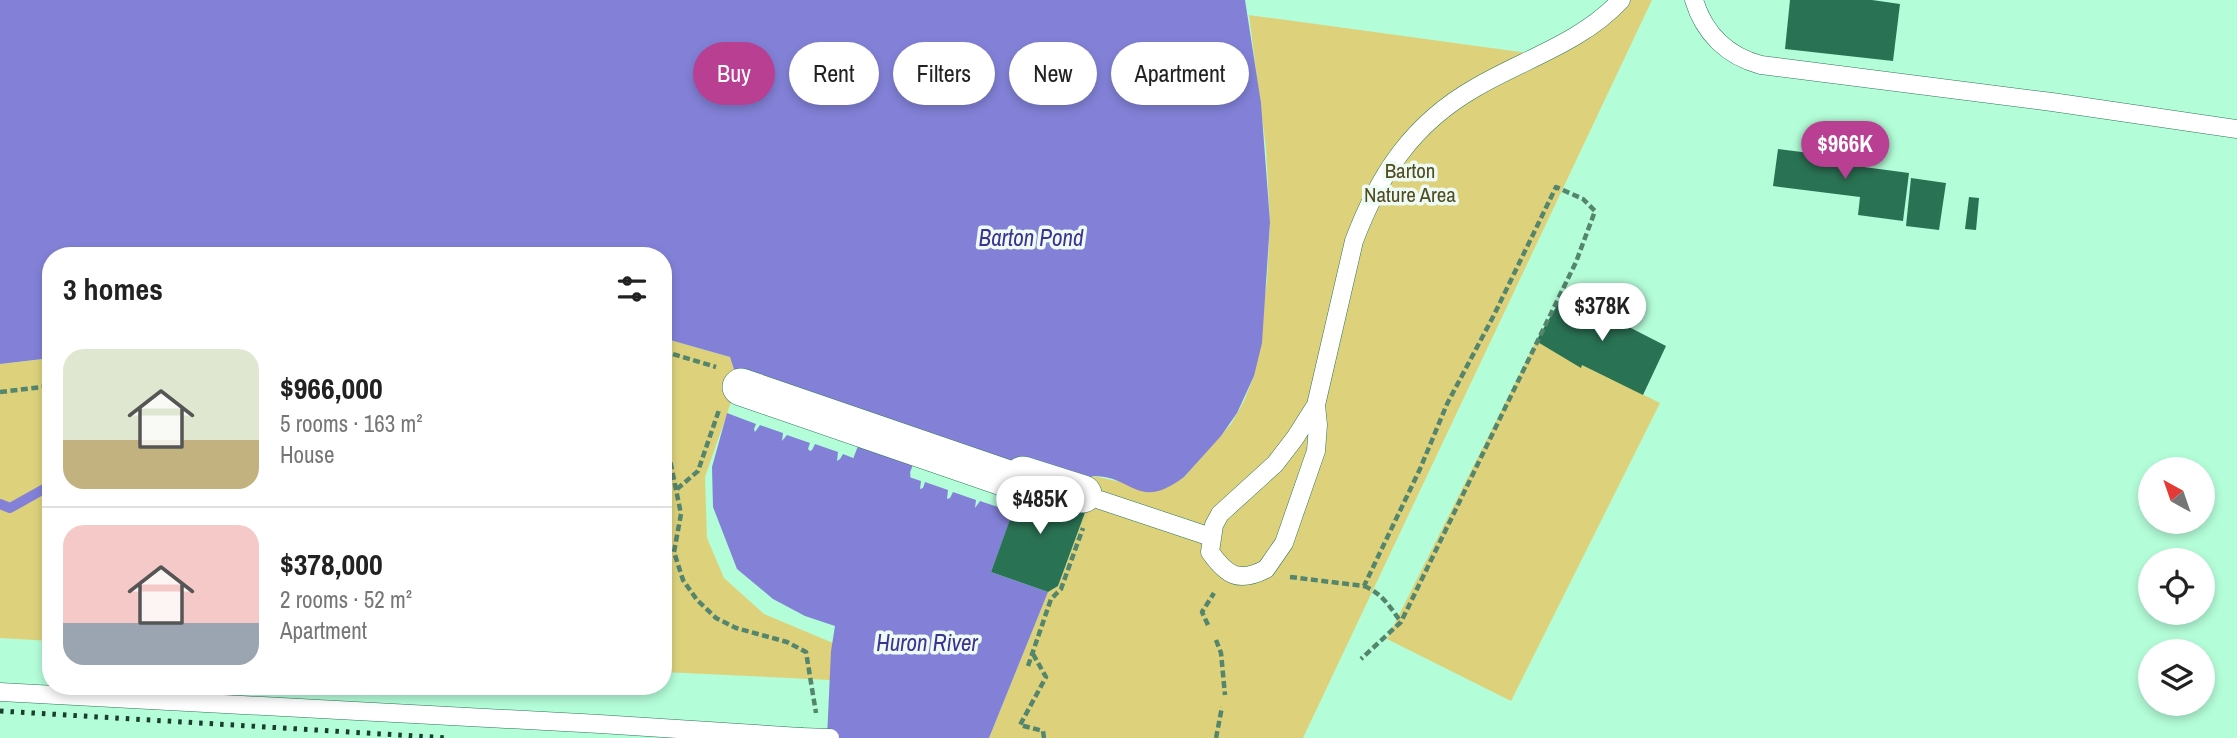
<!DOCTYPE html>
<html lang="en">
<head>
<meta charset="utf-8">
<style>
  :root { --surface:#fff; --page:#f2f2f2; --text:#222; --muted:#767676; --line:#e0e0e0; --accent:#b93f92 }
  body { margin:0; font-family:"Archivo Narrow",sans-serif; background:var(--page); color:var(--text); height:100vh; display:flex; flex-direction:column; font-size:26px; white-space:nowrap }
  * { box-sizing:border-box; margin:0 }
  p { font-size:23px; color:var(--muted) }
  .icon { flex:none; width:38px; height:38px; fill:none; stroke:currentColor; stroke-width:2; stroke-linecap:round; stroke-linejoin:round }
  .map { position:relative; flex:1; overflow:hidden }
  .drawer { position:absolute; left:42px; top:247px; width:630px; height:448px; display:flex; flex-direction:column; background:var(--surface); border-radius:28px; box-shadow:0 4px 10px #0003 }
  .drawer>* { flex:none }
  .banner { position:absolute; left:693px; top:42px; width:665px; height:63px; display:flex; gap:14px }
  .needle { width:46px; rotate:320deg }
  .controls { position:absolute; left:2138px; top:457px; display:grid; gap:14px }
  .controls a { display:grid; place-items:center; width:77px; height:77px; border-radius:50%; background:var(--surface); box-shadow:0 4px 10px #0003; font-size:35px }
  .price { position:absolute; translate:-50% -60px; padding:0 16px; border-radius:24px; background:#fff; color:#222; font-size:23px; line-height:46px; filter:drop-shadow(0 2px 4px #0008) }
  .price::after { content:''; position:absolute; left:50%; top:42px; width:21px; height:16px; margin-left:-10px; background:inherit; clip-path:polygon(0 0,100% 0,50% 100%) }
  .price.current { background:var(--accent); color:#fff }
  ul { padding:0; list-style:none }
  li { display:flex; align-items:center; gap:21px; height:175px; padding:0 21px }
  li+li { border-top:2px solid var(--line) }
  li span { display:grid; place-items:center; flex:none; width:196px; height:140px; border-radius:21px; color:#555 }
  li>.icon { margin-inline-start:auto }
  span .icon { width:84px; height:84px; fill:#fffc; stroke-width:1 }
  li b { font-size:30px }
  h2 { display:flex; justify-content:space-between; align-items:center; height:84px; padding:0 21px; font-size:30px }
  .tag { padding:0 24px; border-radius:32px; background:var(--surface); box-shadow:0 4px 10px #0003; font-size:24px; line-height:63px }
  .tag.current { background:var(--accent); color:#fff }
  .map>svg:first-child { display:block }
</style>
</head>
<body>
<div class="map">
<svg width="2237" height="738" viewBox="0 0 2237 738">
  <rect width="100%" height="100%" fill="#b4fdd9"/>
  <!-- green -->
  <g fill="#ddd27b">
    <path d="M1621,0H1652L1303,738H989L1048,592L1058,586L1090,499L1088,479L1093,476L1121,482L1184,477L1231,424L1244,401L1254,376L1267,281L1270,222L1266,148L1249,15L1542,55Z"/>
    <path d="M663,338L730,357L738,382L705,477L707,538L724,578L764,614L833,643L830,680L663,672Z"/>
    <path d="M1536,341L1660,403L1511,701L1387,639Z"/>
    <path d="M51,358V641L0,638V364Z"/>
  </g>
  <!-- water -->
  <g fill="#8281d7">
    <path d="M0,0H1245L1261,103L1270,222L1262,343L1254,376L1237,413L1221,436L1184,477C1137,512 1135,476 1093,476L1088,479L1082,496L738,382L730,357L663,338V256H51V358L0,364Z"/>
    <path d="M727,413L756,424L754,429L755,432L760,425L783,433L782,441L787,435L810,443L808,449L810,451L812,450L815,444L838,452L837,461L840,459L843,454L866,463L865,470L870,464L893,471L892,480L897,473L921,481L920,489L923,488L925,482L948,490L947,499L950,498L953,492L976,500L975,508L980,501L1013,512L991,572L1048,592L989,738H827L831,651L835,626L805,616L773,599L737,569L713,507L712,467Z"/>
  </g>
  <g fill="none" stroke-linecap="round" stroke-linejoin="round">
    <!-- stream -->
    <path stroke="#8281d7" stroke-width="10" d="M0,504L10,508L51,485"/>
    <!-- river -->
    <path stroke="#8281d7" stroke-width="58" d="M884,546L881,467L893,436L894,380"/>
  </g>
  <!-- building -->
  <g fill="#2a7254">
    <path d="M1790,0H1872L1900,4L1893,61L1785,49Z"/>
    <path d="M1778,149L1865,160L1864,167L1909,173L1903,221L1858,215L1860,197L1773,186Z"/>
    <path d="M1911,178L1946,183L1939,230L1906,226Z"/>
    <path d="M1969,197L1979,198L1976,230L1965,229Z"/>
    <path d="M1565,292L1595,307L1598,302L1613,309L1630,318L1627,326L1666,346L1643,395L1582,365L1581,368L1536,341Z"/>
    <path d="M1025,478L1090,499L1058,586L1048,592L991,572Z"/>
  </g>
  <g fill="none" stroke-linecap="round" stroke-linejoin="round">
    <defs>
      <g id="lane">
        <path d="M1694,0C1704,33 1727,56 1761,65L2052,102L2237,129"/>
        <path d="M1316,405L1295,438L1275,464L1220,514L1214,525L1210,552C1227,576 1239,583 1266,569L1284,543L1316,451L1318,425L1316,405L1354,241C1379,175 1412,124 1475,88C1524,59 1581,43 1621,0"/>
        <path d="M1100,500L1211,537"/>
        <path d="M0,692L600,724L801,737"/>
      </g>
      <path id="street" d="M741,387L1020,483L1023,475L1083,494"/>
    </defs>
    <!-- lane casing -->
    <use href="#lane" stroke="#2d7557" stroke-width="19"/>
    <!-- street casing -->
    <use href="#street" stroke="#2d7557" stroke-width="38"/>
    <!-- path -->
    <g stroke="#54856d" stroke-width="4.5" stroke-dasharray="7 3.5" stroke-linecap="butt">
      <path d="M663,351L716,367"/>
      <path d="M0,392L51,386"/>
      <path d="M663,443L670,460L681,514L674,552L683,580L697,600L716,618L736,628L787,642L806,652L816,713"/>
      <path d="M677,489L698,471L719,410"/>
      <path d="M1290,577L1364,586L1420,469L1447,404L1494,315L1556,187L1583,199L1595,211L1576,262L1401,622L1361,659"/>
      <path d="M1364,586C1382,593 1390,607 1401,622"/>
      <path d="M1208,625L1202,612L1214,593"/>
      <path d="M1216,640L1221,653L1225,695"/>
      <path d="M1033,654L1046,677L1020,725L1043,731L1044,738"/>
      <path d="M1028,666L1051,599L1061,589L1083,528"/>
      <path d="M1216,738L1222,707"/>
    </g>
    <!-- lane -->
    <use href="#lane" stroke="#fff" stroke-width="18"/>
    <!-- street -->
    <use href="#street" stroke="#fff" stroke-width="37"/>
    <!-- rail -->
    <path stroke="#1b3d2d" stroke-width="5" stroke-dasharray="3.5 7" stroke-linecap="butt" d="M0,711L449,738"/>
    <defs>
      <path id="lane-bridge" d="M801,737L830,738"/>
    </defs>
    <!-- lane-bridge casing -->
    <use href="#lane-bridge" stroke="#2d7557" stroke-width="19" stroke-linecap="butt"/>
    <!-- lane-bridge -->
    <use href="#lane-bridge" stroke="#fff" stroke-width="18"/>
  </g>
  <g text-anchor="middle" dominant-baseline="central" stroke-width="7" stroke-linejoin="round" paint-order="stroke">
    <!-- park labels -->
    <g font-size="21" fill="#514b20" stroke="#eefbf4">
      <text x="1410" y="170">Barton<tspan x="1410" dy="24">Nature Area</tspan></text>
    </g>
    <!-- water labels -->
    <g font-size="23" font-style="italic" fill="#3e3195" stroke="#eefbf4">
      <text x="1031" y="237">Barton Pond</text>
      <text x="927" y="642">Huron River</text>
    </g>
  </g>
</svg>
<div class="controls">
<a><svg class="needle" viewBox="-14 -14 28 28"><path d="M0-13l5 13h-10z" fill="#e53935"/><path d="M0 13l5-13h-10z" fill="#767676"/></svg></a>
<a><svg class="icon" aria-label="locate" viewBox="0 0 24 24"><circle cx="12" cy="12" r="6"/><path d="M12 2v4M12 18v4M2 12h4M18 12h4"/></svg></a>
<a><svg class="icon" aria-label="layers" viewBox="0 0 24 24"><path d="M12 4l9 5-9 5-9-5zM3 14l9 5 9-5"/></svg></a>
</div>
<b class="price current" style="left:1845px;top:181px">$966K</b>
<b class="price" style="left:1602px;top:343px">$378K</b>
<b class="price" style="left:1040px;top:536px">$485K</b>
<div class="banner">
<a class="tag current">Buy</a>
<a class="tag">Rent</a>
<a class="tag">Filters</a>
<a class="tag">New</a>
<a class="tag">Apartment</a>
</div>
<section class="drawer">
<h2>3 homes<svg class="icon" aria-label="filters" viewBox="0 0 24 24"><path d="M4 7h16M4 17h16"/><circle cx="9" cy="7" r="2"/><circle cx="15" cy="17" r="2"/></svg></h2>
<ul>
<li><span style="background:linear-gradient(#dfe7d0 65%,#c2b280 0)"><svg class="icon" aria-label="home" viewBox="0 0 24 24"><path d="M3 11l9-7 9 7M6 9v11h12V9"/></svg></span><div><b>$966,000</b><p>5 rooms · 163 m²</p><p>House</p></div></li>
<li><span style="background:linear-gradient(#f6c9c9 70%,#9aa5b1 0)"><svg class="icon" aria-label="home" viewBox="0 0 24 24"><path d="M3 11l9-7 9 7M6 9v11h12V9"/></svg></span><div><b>$378,000</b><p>2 rooms · 52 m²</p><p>Apartment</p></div></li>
</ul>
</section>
</div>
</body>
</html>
